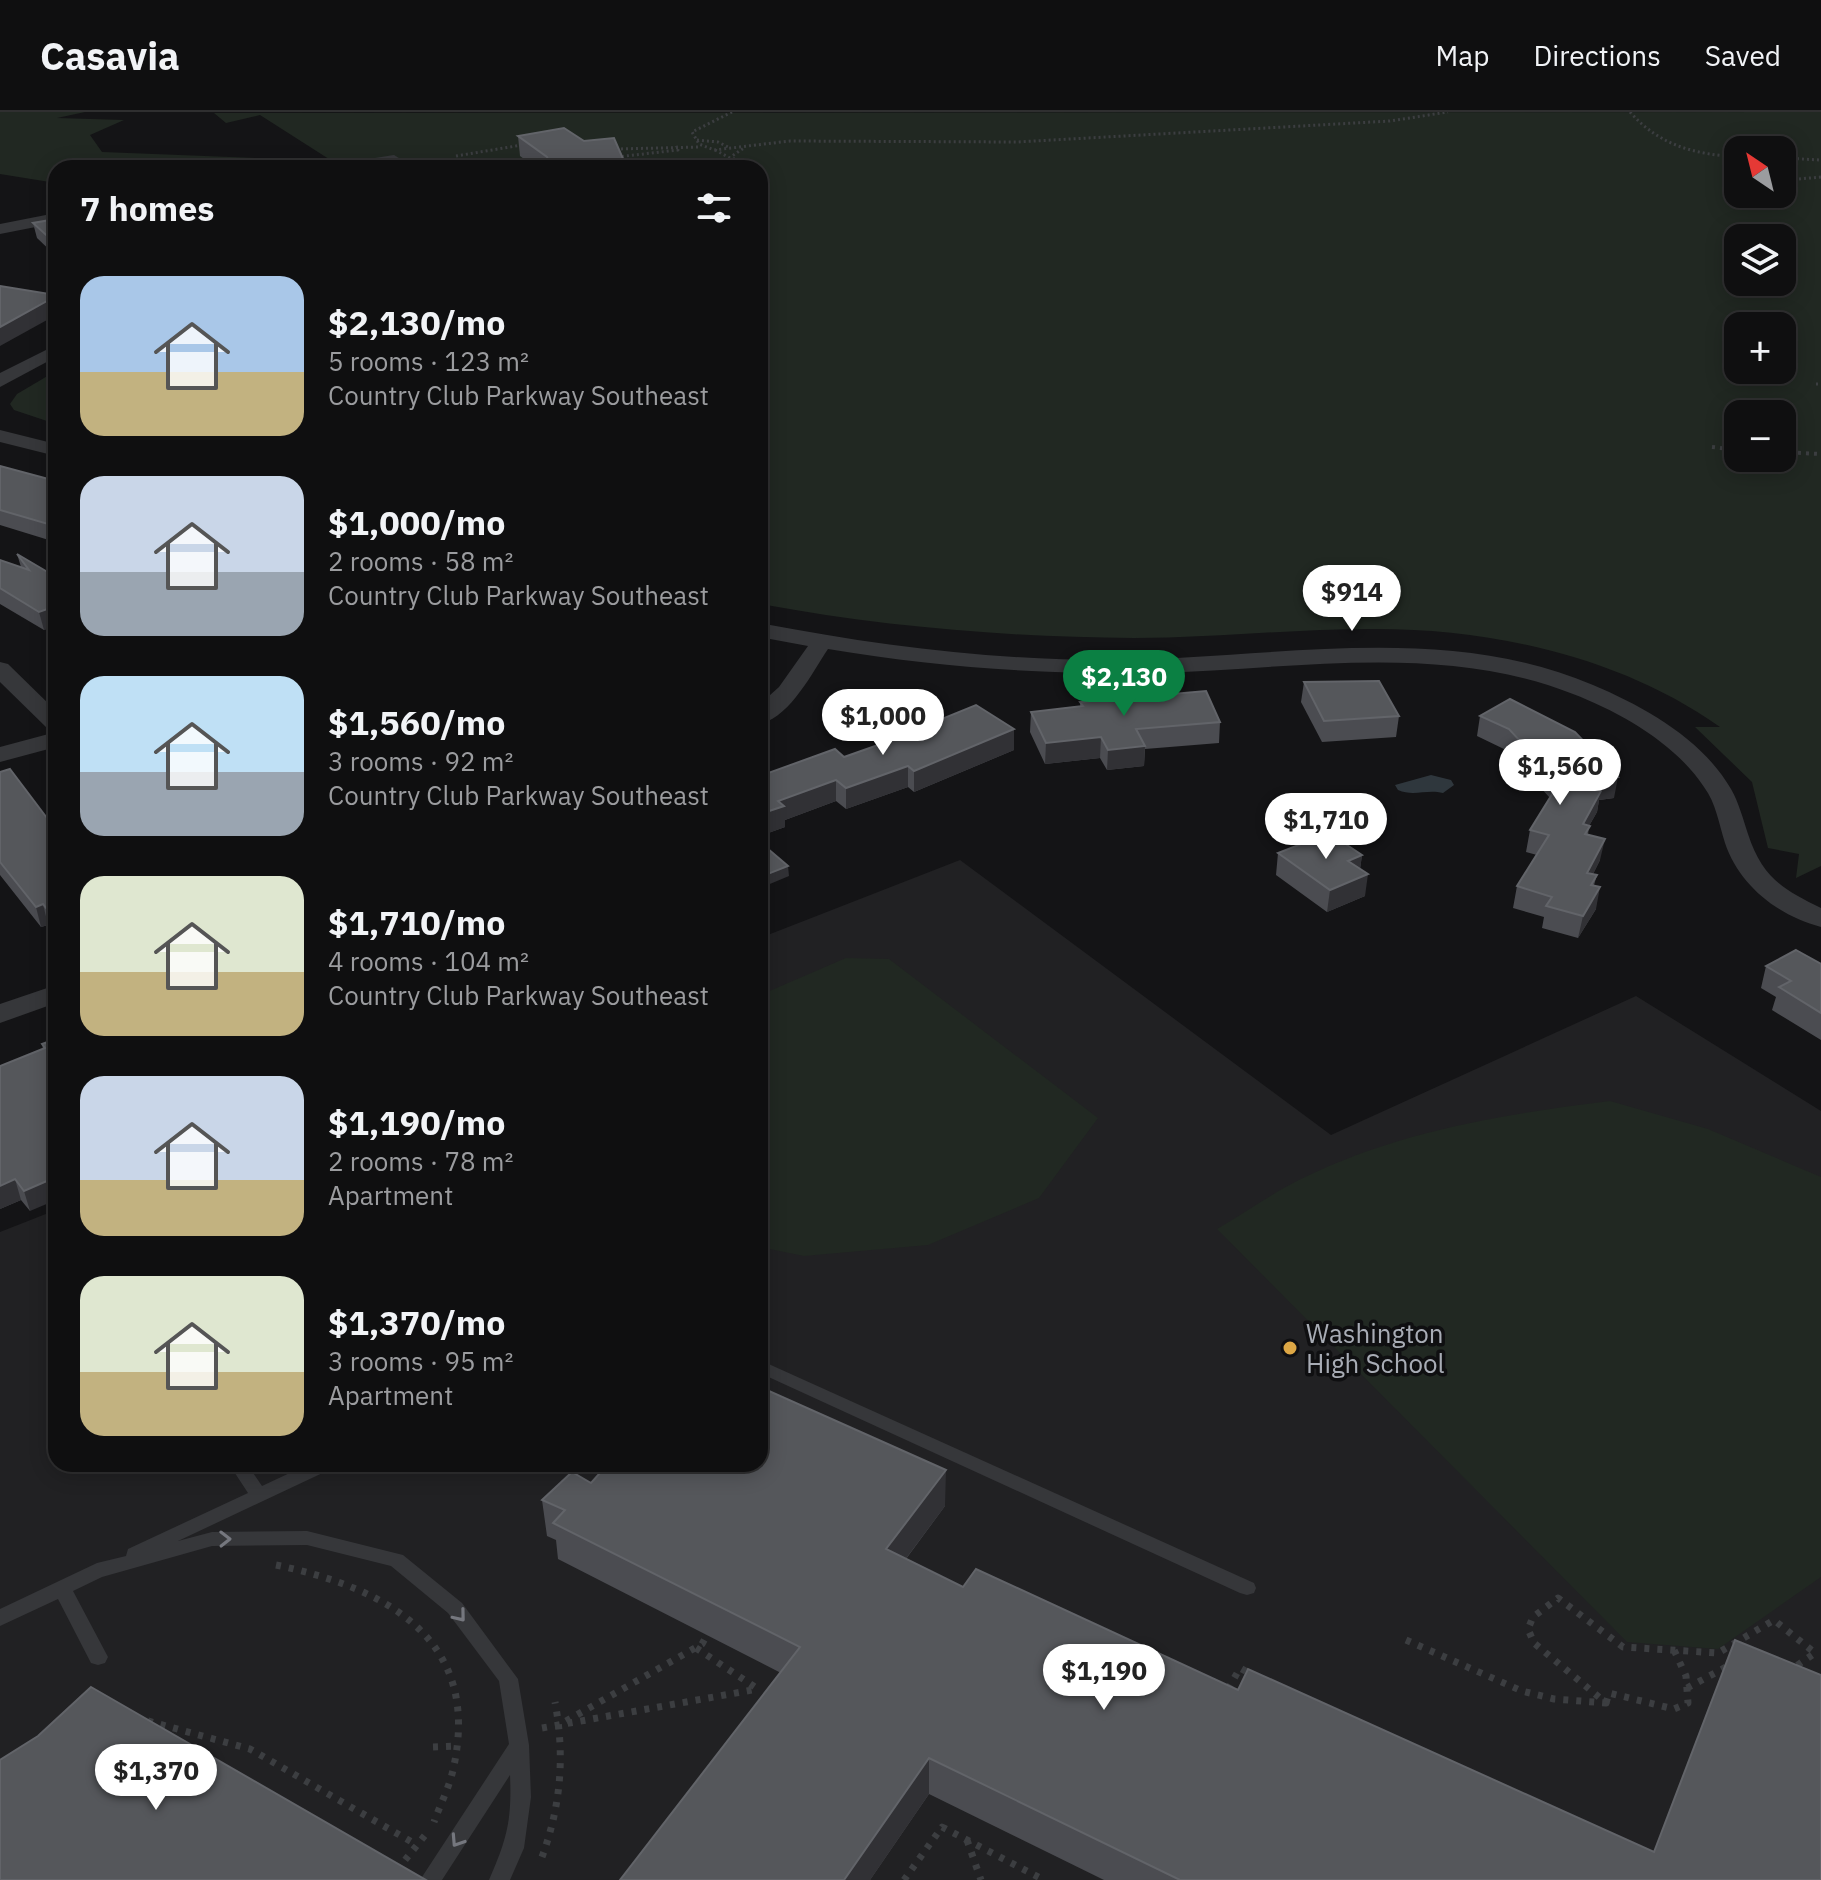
<!DOCTYPE html>
<html lang="en">
<head>
<meta charset="utf-8">
<style>
  :root { --surface:#0f0f10; --page:#1d1d1e; --text:#f1f3f6; --muted:#9b9c9f; --line:#2f2f30; --accent:#0b8043 }
  body { margin:0; font-family:"IBM Plex Sans",sans-serif; background:var(--page); color:var(--text); height:100vh; display:flex; flex-direction:column; font-size:30px; white-space:nowrap }
  * { box-sizing:border-box; margin:0 }
  p { font-size:26px; color:var(--muted) }
  .icon { flex:none; width:44px; height:44px; fill:none; stroke:currentColor; stroke-width:2; stroke-linecap:round; stroke-linejoin:round }
  .map { position:relative; flex:1; overflow:hidden }
  .details { position:absolute; left:48px; top:48px; width:720px; height:1312px; display:flex; flex-direction:column; background:var(--surface); border-radius:24px; box-shadow:0 4px 20px #0003,0 0 0 2px var(--line) }
  .details>* { flex:none }
  .needle { width:52px; rotate:325deg }
  .buttons { position:absolute; left:1724px; top:24px; display:grid; gap:16px }
  .buttons a { display:grid; place-items:center; width:72px; height:72px; border-radius:16px; background:var(--surface); box-shadow:0 4px 20px #0003,0 0 0 2px var(--line); font-size:40px }
  .price { position:absolute; translate:-50% -68px; padding:0 18px; border-radius:28px; background:#fff; color:#222; font-size:26px; line-height:52px; filter:drop-shadow(0 2px 4px #0008) }
  .price::after { content:''; position:absolute; left:50%; top:48px; width:24px; height:18px; margin-left:-12px; background:inherit; clip-path:polygon(0 0,100% 0,50% 100%) }
  .price.on { background:var(--accent); color:#fff }
  ul { padding:0; list-style:none }
  li { display:flex; align-items:center; gap:24px; height:200px; padding:0 32px }
  li span { display:grid; place-items:center; flex:none; width:224px; height:160px; border-radius:24px; color:#555 }
  li>.icon { margin-inline-start:auto }
  span .icon { width:96px; height:96px; fill:#fffc; stroke-width:1 }
  li b { font-size:34px }
  h2 { display:flex; justify-content:space-between; align-items:center; height:96px; padding:0 32px; font-size:34px }
  header { display:flex; align-items:center; gap:48px; box-sizing:border-box; height:112px; padding:0 40px; background:var(--surface); border-bottom:2px solid var(--line) }
  header strong { font-size:38px }
  nav { display:flex; gap:44px; margin-inline-start:auto; font-size:28px }
  .map>svg:first-child { display:block }
</style>
</head>
<body>
<header>
<strong>Casavia</strong>
<nav><a>Map</a><a>Directions</a><a>Saved</a></nav>
</header>
<div class="map">
<svg width="1821" height="1768" viewBox="0 0 1821 1768">
  <rect width="100%" height="100%" fill="#141416"/>
  <!-- built -->
  <path fill="#212123" d="M960,748L1331,1023L1636,884L1821,999V1768H0V1120L56,1098V1352H760V826Z"/>
  <!-- green -->
  <g fill="#212822" fill-rule="evenodd">
    <path d="M0,0H85L57,6L124,8L90,23L102,40L283,47L293,54L56,56V71L0,62Z"/>
    <path d="M1821,0V754L1796,766L1799,742L1768,736L1752,670L1695,615H1720C1620,544 1490,516 1370,517C1291,517 1212,526 1134,526C1007,525 884,515 760,492V56H343L260,3L226,11L214,1ZM1738,38H1782V82H1738ZM1738,126H1782V170H1738ZM1738,214H1782V258H1738ZM1738,302H1782V346H1738Z"/>
    <path d="M56,259V312L14,298L10,292L17,282Z"/>
    <path d="M846,846L889,847L1098,1006L1039,1086L928,1133L804,1144L760,1135V883Z"/>
    <path d="M1610,989L1708,1017L1821,1065V1465L1718,1537L1627,1530L1217,1117C1245,1101 1272,1081 1301,1067C1398,1019 1504,1002 1610,989Z"/>
  </g>
  <!-- water -->
  <path fill="#2f373d" d="M1431,663L1451,668L1454,673L1443,681C1426,677 1414,685 1398,678L1395,673Z"/>
  <g fill="none" stroke-linecap="round" stroke-linejoin="round">
    <!-- path-far2 -->
    <g stroke="#3c3e41" stroke-width="3" stroke-dasharray="2 3" stroke-linecap="butt">
      <path d="M732,0L692,20L699,32L714,38L790,29L1017,30L1390,9L1448,0"/>
      <path d="M1630,0C1660,34 1694,42 1738,45"/>
      <path d="M697,28L718,30L730,36"/>
      <path d="M616,37L701,35"/>
      <path d="M715,38L732,47"/>
      <path d="M456,44L522,33"/>
      <path d="M617,45L678,38L676,34"/>
      <path d="M1782,46L1821,48"/>
      <path d="M739,56L732,44L744,36"/>
      <path d="M1799,67L1821,65"/>
      <path d="M1816,272H1821"/>
    </g>
    <!-- path-far1 -->
    <g stroke="#3c3e41" stroke-width="4" stroke-dasharray="3 5" stroke-linecap="butt">
      <path d="M1712,335L1738,338"/>
      <path d="M1782,340L1821,342"/>
    </g>
    <!-- path -->
    <g stroke="#3c3e41" stroke-width="7" stroke-dasharray="5 8" stroke-linecap="butt">
      <path d="M276,1453C386,1476 483,1527 453,1658C449,1676 440,1693 434,1710"/>
      <path d="M1406,1528L1522,1579L1554,1587L1606,1591L1534,1531L1528,1517L1533,1505L1558,1486L1623,1535L1718,1541L1774,1508L1815,1541L1792,1557"/>
      <path d="M696,1536L758,1577"/>
      <path d="M1687,1576L1728,1554"/>
      <path d="M1228,1577L1240,1556L1249,1561"/>
      <path d="M1606,1591L1609,1581L1674,1597L1688,1591L1686,1564L1674,1538"/>
      <path d="M148,1609L250,1637L417,1733"/>
      <path d="M566,1609L702,1532L707,1523"/>
      <path d="M542,1616L758,1577"/>
      <path d="M433,1635L459,1634"/>
      <path d="M967,1728L981,1768"/>
      <path d="M542,1745C561,1693 565,1644 555,1590"/>
      <path d="M397,1758L426,1722"/>
      <path d="M904,1768L942,1715L1044,1768"/>
    </g>
    <!-- service -->
    <g fill="#36373a" fill-rule="evenodd">
      <path d="M379,48H385L395,56H386L379,52Z"/>
      <path d="M760,1248L1254,1471L1256,1476L1254,1481L1247,1483L1240,1481L760,1261Z"/>
      <path d="M229,1352H247L262,1374L309,1352H334L331,1357L178,1429L212,1420L307,1419L403,1443L462,1491L518,1567L529,1633L531,1685L524,1736L510,1768H489C507,1727 512,1708 510,1663L442,1768H420L509,1632L499,1569L448,1501L391,1454L307,1433L212,1434L102,1465L73,1479L108,1545L105,1551L98,1553L91,1551L58,1487L0,1514V1497L97,1451L126,1444L128,1437L248,1381Z"/>
    </g>
    <!-- minor -->
    <g fill="#36373a" fill-rule="evenodd">
      <path d="M394,43L402,48L399,51L335,56L343,51Z"/>
      <path d="M56,101V111L0,122V112Z"/>
      <path d="M56,233V245L0,275V261Z"/>
      <path d="M0,318L56,332V344L0,330Z"/>
      <path d="M760,511C875,533 991,548 1108,548C1268,548 1440,508 1593,573C1645,595 1702,627 1731,677C1739,691 1743,707 1748,722C1762,765 1782,777 1821,796V815C1778,804 1739,773 1725,731C1719,712 1716,691 1704,675C1675,631 1620,600 1573,582C1438,529 1293,558 1154,561C1044,563 936,555 828,537C812,561 790,605 760,612V592L779,575L808,534L760,525Z"/>
      <path d="M0,550L8,552L56,599V619L48,617L0,570Z"/>
      <path d="M56,620V635L0,650V635Z"/>
      <path d="M56,873V891L0,911V892Z"/>
    </g>
  </g>
  <!-- wall -->
  <g fill="#4b4c51">
    <path d="M518,24L584,29L627,56H536L520,44Z"/>
    <path d="M56,107V144L37,126L33,111Z"/>
    <path d="M0,354L56,369L52,429L0,413Z"/>
    <path d="M17,442L56,465V513L44,518L0,492V448L21,455Z"/>
    <path d="M1304,570L1399,604L1396,625L1322,630L1301,590Z"/>
    <path d="M1510,587L1614,686L1599,688L1597,700L1589,714L1588,723L1600,748L1593,762L1597,763L1594,773L1596,797L1578,826L1542,816L1544,805L1513,796L1517,774L1537,743L1526,740L1530,718L1550,686L1506,638L1477,624L1480,604Z"/>
    <path d="M1080,590L1220,610L1219,631L1145,637L1144,654L1107,658L1100,646L1045,652L1030,620L1031,600L1080,594Z"/>
    <path d="M1014,638L914,680L908,675L846,697L836,689L785,708V715L760,724L844,645Z"/>
    <path d="M0,660L56,718V823L48,813L41,815L0,763Z"/>
    <path d="M1278,741L1362,743L1360,757L1365,784L1327,800L1276,763Z"/>
    <path d="M1821,852V928L1772,898L1776,885L1761,876L1766,854Z"/>
    <path d="M56,927L30,1099L21,1088L0,1097L43,937L42,932Z"/>
    <path d="M591,1371L945,1394L906,1447L963,1475L1238,1578L1654,1740L1821,1768H1104L929,1682L870,1768H620L781,1561L558,1447L556,1428L547,1424L542,1388Z"/>
  </g>
  <!-- shaded-wall -->
  <g fill="#313135">
    <path d="M56,184V203L0,234V215Z"/>
    <path d="M56,408V427L52,429L48,412Z"/>
    <path d="M56,493V513L44,518L39,500Z"/>
    <path d="M1014,617V638L914,680V659Z"/>
    <path d="M1101,625L1100,646L1045,652L1046,631Z"/>
    <path d="M1145,634L1144,654L1107,658L1108,638Z"/>
    <path d="M908,654V675L846,697V676Z"/>
    <path d="M1618,665L1614,686L1599,688L1597,700L1578,733L1592,669Z"/>
    <path d="M836,668V689L785,708V715L760,724V702L778,689Z"/>
    <path d="M1605,727L1600,748L1583,782L1587,761Z"/>
    <path d="M1362,743L1359,765L1348,749Z"/>
    <path d="M788,754L789,764L760,776V765Z"/>
    <path d="M1368,762L1365,784L1327,800L1330,778Z"/>
    <path d="M1600,775L1596,797L1578,826L1583,804Z"/>
    <path d="M43,792L48,813L41,815L36,795Z"/>
    <path d="M56,1065V1088L30,1099L24,1079Z"/>
    <path d="M15,1067L21,1088L0,1097V1074Z"/>
    <path d="M946,1358L945,1394L887,1472L886,1437Z"/>
    <path d="M929,1646V1682L870,1768H844Z"/>
  </g>
  <!-- building -->
  <g fill="#55575b" stroke="#626469" stroke-width="2">
    <path d="M564,16L584,29L614,26L627,56H551L547,45L518,24Z"/>
    <path d="M56,107V132L33,111Z"/>
    <path d="M0,174L56,183V184L0,215Z"/>
    <path d="M0,354L56,369V408L48,412L0,398Z"/>
    <path d="M17,442L56,465V494L39,500L0,476V448L29,458Z"/>
    <path d="M1379,569L1399,604L1324,609L1304,570Z"/>
    <path d="M1206,579L1220,610L1136,617L1145,634L1108,638L1101,625L1046,631L1031,600L1083,594L1080,590Z"/>
    <path d="M1510,587L1575,620L1618,665L1592,669L1601,679L1583,712L1590,714L1585,722L1605,727L1587,761L1597,763L1591,773L1600,775L1583,804L1546,794L1552,785L1517,774L1549,723L1530,718L1559,671L1509,617L1480,604Z"/>
    <path d="M976,593L1014,617L914,659L908,654L846,676L836,668L778,689L784,694L760,702V664L835,637L844,645L878,633Z"/>
    <path d="M10,657L56,718V808H55L43,792L36,795L0,750V660Z"/>
    <path d="M1329,721L1362,743L1348,749L1368,762L1330,778L1278,741Z"/>
    <path d="M760,730L788,754L760,765Z"/>
    <path d="M1796,838L1821,852V901L1779,875L1791,869L1766,854Z"/>
    <path d="M56,927V1065L24,1079L15,1067L0,1074V954L45,936L42,932Z"/>
    <path d="M760,1275L946,1358L886,1437L963,1475L976,1457L1238,1578L1248,1557L1654,1740L1735,1528L1821,1563V1768H1180L929,1646L844,1768H620L800,1535L553,1411L565,1398L542,1388L572,1360L591,1371L608,1352H760Z"/>
    <path d="M91,1575L426,1768H0V1648L38,1624Z"/>
  </g>
  <!-- one-way arrows -->
  <defs><path id="oneway-chevron" d="M-2-3.5L2.5 0L-2 3.5" fill="none" stroke-width="1.6" stroke-linecap="round" stroke-linejoin="round" transform="scale(2)"/></defs>
  <g stroke="#75777e">
    <use href="#oneway-chevron" transform="translate(225 1427) rotate(-1)"/>
    <use href="#oneway-chevron" transform="translate(460 1504) rotate(51)"/>
    <use href="#oneway-chevron" transform="translate(457 1729) rotate(123)"/>
  </g>
  <!-- markers -->
  <circle fill="#dda745" stroke="#0f0f11" stroke-width="3" cx="1290" cy="1236" r="8"/>
  <g text-anchor="middle" dominant-baseline="central" stroke-width="7" stroke-linejoin="round" paint-order="stroke">
    <!-- poi labels -->
    <g font-size="26" fill="#a8acb5" stroke="#0f0f11" text-anchor="start">
      <text x="1306" y="1221">Washington<tspan x="1306" dy="30">High School</tspan></text>
    </g>
  </g>
</svg>
<div class="buttons">
<a><svg class="needle" viewBox="-14 -14 28 28"><path d="M0-13l5 13h-10z" fill="#e53935"/><path d="M0 13l5-13h-10z" fill="#9b9c9f"/></svg></a>
<a><svg class="icon" aria-label="layers" viewBox="0 0 24 24"><path d="M12 4l9 5-9 5-9-5zM3 14l9 5 9-5"/></svg></a>
<a>+</a>
<a>−</a>
</div>
<b class="price" style="left:1352px;top:521px">$914</b>
<b class="price on" style="left:1124px;top:606px">$2,130</b>
<b class="price" style="left:883px;top:645px">$1,000</b>
<b class="price" style="left:1560px;top:695px">$1,560</b>
<b class="price" style="left:1326px;top:749px">$1,710</b>
<b class="price" style="left:1104px;top:1600px">$1,190</b>
<b class="price" style="left:156px;top:1700px">$1,370</b>
<section class="details">
<h2>7 homes<svg class="icon" aria-label="filters" viewBox="0 0 24 24"><path d="M4 7h16M4 17h16"/><circle cx="9" cy="7" r="2"/><circle cx="15" cy="17" r="2"/></svg></h2>
<ul>
<li><span style="background:linear-gradient(#a9c7e8 60%,#c2b280 0)"><svg class="icon" aria-label="home" viewBox="0 0 24 24"><path d="M3 11l9-7 9 7M6 9v11h12V9"/></svg></span><div><b>$2,130/mo</b><p>5 rooms · 123 m²</p><p>Country Club Parkway Southeast</p></div></li>
<li><span style="background:linear-gradient(#c9d6e8 60%,#9aa5b1 0)"><svg class="icon" aria-label="home" viewBox="0 0 24 24"><path d="M3 11l9-7 9 7M6 9v11h12V9"/></svg></span><div><b>$1,000/mo</b><p>2 rooms · 58 m²</p><p>Country Club Parkway Southeast</p></div></li>
<li><span style="background:linear-gradient(#bfe0f5 60%,#9aa5b1 0)"><svg class="icon" aria-label="home" viewBox="0 0 24 24"><path d="M3 11l9-7 9 7M6 9v11h12V9"/></svg></span><div><b>$1,560/mo</b><p>3 rooms · 92 m²</p><p>Country Club Parkway Southeast</p></div></li>
<li><span style="background:linear-gradient(#dfe7d0 60%,#c2b280 0)"><svg class="icon" aria-label="home" viewBox="0 0 24 24"><path d="M3 11l9-7 9 7M6 9v11h12V9"/></svg></span><div><b>$1,710/mo</b><p>4 rooms · 104 m²</p><p>Country Club Parkway Southeast</p></div></li>
<li><span style="background:linear-gradient(#c9d6e8 65%,#c2b280 0)"><svg class="icon" aria-label="home" viewBox="0 0 24 24"><path d="M3 11l9-7 9 7M6 9v11h12V9"/></svg></span><div><b>$1,190/mo</b><p>2 rooms · 78 m²</p><p>Apartment</p></div></li>
<li><span style="background:linear-gradient(#dfe7d0 60%,#c2b280 0)"><svg class="icon" aria-label="home" viewBox="0 0 24 24"><path d="M3 11l9-7 9 7M6 9v11h12V9"/></svg></span><div><b>$1,370/mo</b><p>3 rooms · 95 m²</p><p>Apartment</p></div></li>
</ul>
</section>
</div>
</body>
</html>
